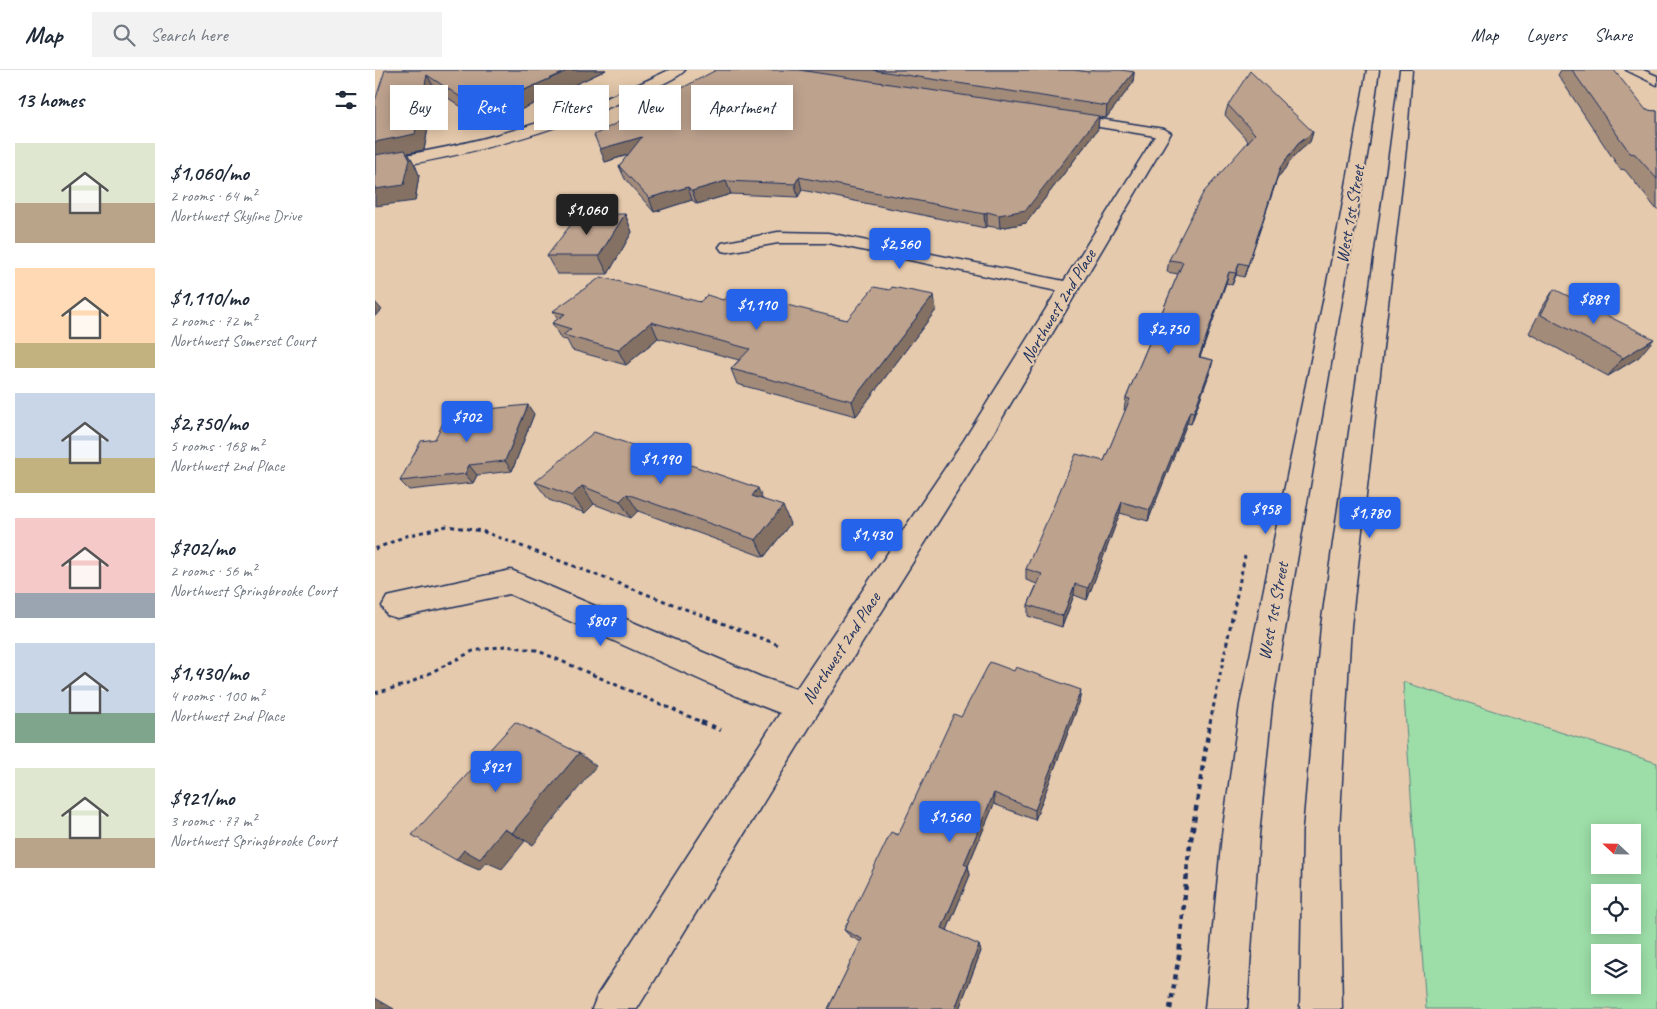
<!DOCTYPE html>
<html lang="en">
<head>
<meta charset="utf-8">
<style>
  :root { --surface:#fff; --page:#f2f2f3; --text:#1f2937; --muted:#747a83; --line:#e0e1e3; --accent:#2563eb }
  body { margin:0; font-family:Caveat,sans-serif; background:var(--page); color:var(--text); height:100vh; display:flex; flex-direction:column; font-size:19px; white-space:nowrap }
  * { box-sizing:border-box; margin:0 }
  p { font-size:16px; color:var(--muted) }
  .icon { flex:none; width:28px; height:28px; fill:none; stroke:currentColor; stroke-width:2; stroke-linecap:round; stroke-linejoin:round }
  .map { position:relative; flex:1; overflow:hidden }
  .drawer { display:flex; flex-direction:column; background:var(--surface); width:375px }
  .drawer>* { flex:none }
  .top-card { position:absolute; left:15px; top:15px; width:475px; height:45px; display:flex; gap:10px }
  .needle { width:32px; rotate:292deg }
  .buttons { position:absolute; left:1216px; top:754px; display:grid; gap:10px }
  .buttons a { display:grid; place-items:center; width:50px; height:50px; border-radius:0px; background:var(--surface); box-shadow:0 2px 12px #0003; font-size:25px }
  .price { position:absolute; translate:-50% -42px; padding:0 11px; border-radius:5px; background:var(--accent); color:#fff; font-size:16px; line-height:32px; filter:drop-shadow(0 1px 2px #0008) }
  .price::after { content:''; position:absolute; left:50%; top:30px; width:15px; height:11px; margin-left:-8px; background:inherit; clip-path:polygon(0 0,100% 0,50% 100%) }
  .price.current { background:#222; color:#fff }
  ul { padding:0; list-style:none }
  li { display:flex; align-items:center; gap:15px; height:125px; padding:0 15px }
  li span { display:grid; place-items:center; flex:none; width:140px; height:100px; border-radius:0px; color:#555 }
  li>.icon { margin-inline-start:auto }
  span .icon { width:60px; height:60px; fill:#fffc; stroke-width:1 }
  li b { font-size:21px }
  h2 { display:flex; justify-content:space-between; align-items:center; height:60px; padding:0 15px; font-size:21px }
  .pill { padding:0 18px; border-radius:0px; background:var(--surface); box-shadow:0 2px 12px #0003; font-size:18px; line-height:45px }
  .pill.current { background:var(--accent); color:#fff }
  header { display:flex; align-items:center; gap:30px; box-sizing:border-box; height:70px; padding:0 25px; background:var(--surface); border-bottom:1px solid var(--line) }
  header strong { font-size:24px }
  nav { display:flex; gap:28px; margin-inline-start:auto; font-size:18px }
  .search { width:350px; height:45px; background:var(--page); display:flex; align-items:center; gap:12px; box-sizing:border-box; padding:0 18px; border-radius:0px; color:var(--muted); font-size:19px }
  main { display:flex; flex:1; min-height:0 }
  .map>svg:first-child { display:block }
</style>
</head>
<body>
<header>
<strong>Map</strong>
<div class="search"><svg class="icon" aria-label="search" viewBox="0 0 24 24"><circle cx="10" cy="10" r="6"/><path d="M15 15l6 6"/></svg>Search here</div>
<nav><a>Map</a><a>Layers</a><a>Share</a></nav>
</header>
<main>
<section class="drawer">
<h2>13 homes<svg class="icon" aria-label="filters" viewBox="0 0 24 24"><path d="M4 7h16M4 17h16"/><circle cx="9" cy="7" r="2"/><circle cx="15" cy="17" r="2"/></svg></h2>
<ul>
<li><span style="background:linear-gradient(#dfe7d0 60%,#b9a48a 0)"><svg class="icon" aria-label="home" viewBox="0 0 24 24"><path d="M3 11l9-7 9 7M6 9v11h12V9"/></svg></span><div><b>$1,060/mo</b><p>2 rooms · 64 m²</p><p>Northwest Skyline Drive</p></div></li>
<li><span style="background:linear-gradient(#ffd9b3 75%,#c2b280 0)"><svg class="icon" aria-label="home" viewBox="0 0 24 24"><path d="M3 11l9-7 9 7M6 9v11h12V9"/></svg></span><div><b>$1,110/mo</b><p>2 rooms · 72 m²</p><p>Northwest Somerset Court</p></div></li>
<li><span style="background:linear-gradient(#c9d6e8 65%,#c2b280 0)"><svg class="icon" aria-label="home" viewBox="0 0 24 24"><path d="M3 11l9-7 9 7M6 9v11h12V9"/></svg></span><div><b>$2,750/mo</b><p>5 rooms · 168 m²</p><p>Northwest 2nd Place</p></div></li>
<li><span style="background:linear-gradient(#f6c9c9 75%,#9aa5b1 0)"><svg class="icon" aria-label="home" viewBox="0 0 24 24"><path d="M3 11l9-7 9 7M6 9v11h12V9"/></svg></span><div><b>$702/mo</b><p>2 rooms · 56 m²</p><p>Northwest Springbrooke Court</p></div></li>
<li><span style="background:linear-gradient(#c9d6e8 70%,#7fa58c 0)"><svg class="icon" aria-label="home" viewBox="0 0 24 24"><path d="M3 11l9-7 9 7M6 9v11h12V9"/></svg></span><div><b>$1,430/mo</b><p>4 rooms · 100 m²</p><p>Northwest 2nd Place</p></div></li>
<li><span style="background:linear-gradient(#dfe7d0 70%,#b9a48a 0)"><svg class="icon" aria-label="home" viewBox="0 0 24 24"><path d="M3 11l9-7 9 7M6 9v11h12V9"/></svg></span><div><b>$921/mo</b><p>3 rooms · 77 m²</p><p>Northwest Springbrooke Court</p></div></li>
</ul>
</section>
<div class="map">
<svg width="1282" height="939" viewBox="0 0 1282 939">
  <rect width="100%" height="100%" fill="#e6caad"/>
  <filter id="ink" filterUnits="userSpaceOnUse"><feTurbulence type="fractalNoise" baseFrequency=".02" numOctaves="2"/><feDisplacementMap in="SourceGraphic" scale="10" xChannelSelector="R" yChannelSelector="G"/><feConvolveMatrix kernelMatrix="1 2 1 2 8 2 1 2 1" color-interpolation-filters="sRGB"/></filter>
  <g filter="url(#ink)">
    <!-- green -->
    <path fill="#9ddea8" stroke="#5c8683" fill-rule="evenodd" d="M1028,612L1282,693V939H1051ZM1225,762H1258V795H1225ZM1225,822H1258V855H1225ZM1225,882H1258V915H1225Z"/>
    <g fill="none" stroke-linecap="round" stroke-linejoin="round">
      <defs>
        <g id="minor">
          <path d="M294,0H310C303,9 275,19 263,25C179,63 92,86 0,100V90C106,74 198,47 294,0Z"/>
          <path d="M1251,0H1268L1282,6V15Z"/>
          <path d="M686,43L789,59L796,63L607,382L440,648L262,939H217L223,924L405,643L366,628L134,524L22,548L12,545L7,536L12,527L136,500L386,607L421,619L589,370L682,221L453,173H403L353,182L347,181L344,177L347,173L403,162L453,163L689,211L780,66L681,50L679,47Z"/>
        </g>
        <g id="major">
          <path d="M992,0H1004L994,74L897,635L884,765L872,939H830L847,765L865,635L965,149Z"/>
          <path d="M1025,0H1037L1031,78L976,556L964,761L967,939H925L928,761L946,556L1015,78Z"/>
        </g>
      </defs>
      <!-- minor casing -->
      <use href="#minor" stroke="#1b2f5e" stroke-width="3"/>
      <!-- major casing -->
      <use href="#major" stroke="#1b2f5e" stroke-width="3"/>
      <!-- path-far1 -->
      <g stroke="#1b2f5e" stroke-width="3" stroke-dasharray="4 4" stroke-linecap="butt">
        <path d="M0,479L31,466L72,456L107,461L404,575"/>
        <path d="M0,623L33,614L98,581L130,576L161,580L329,653"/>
        <path d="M835,653L870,486"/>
      </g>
      <!-- path -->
      <g stroke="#1b2f5e" stroke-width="4.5" stroke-dasharray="5 5" stroke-linecap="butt">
        <path d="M326,652L346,660"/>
        <path d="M795,939L804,886L814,782L835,652"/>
      </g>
      <!-- minor -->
      <use href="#minor" fill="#e6caad" fill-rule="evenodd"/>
      <!-- major -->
      <use href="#major" fill="#e6caad" fill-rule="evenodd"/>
    </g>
    <!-- wall -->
    <g fill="#a38b7a" stroke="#1b2f5e">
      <path d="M10,0H231L113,55L60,19L49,80L33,83L40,95L44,105L40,131Z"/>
      <path d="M426,0H698L714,2H759L758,13L731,48L724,47L723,59L651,153L625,158L612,156L610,158L427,120L423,127L356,124L322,134L317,130L279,142L250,109L244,96L253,85L230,92Z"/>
      <path d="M1186,0H1197L1271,40L1282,41V140L1250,100L1245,99L1183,5Z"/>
      <path d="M853,35L938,62L935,72L920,85L902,109L869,207L861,205L857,215L851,213L825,287L838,290L835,302L816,354L812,353L773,451L745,443L712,530L699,525L687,557L653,546V535L662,514L651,510V499L729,391L751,340H749L751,328L803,204L792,202L794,190L873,71L850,45Z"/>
      <path d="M250,144L257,162L233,204H182L172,186Z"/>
      <path d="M1179,219L1264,287L1233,306L1154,263L1167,238Z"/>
      <path d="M348,230L375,231L472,250L561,240L481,346L362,314L356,299L364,290L283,268L251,295L197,280L192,270L186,269L177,253L183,249L178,241Z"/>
      <path d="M159,344L137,401L102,405L98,413L34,420L25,411L60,369Z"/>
      <path d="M160,412L388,429L415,454L389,487L263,441L256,448L219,434L210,443L174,430Z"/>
      <path d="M706,620L704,633L660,750L619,734L593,796L595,805L572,860L606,881L584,939H453L486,872L475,866L469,860L523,765L586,647Z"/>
    </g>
    <!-- shaded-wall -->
    <g fill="#847163" stroke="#1b2f5e">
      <path d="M194,0H231L113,55L105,40Z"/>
      <path d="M759,2L758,13L731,48L732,36Z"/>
      <path d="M52,5L60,19L49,80L33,83L40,95L44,105L40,131L0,136V72Z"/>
      <path d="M724,46L723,59L651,153L625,158L624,145Z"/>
      <path d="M938,62L935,72L920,85L902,109L869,207L905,98L923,74Z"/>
      <path d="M267,67L271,79L230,92L225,79Z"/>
      <path d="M424,107L427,120L423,127L420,114Z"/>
      <path d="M351,111L356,124L322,134L317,121Z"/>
      <path d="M313,117L317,130L279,142L274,128Z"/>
      <path d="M612,142V156L610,158L609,144Z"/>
      <path d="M250,144L257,162L233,204L224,186Z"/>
      <path d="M864,193L861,205L857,215L861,203Z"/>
      <path d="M854,202L851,213L821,299L824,287Z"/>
      <path d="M559,225L561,240L481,346L477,331Z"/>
      <path d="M0,232L7,240L0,246Z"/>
      <path d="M276,252L283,268L251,295L243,280Z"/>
      <path d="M1279,269L1264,287L1233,306L1248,288Z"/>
      <path d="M838,290L835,302L816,354L819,342Z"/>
      <path d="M153,335L159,344L137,401L130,391Z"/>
      <path d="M815,341L812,353L773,451L775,440Z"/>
      <path d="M94,395L102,405L98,413L90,404Z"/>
      <path d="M207,416L219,434L210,443L197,426Z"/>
      <path d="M383,418L390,436L377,426Z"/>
      <path d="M252,424L263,441L256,448L245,431Z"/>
      <path d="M747,432L745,443L712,530L713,518Z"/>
      <path d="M408,436L415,454L389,487L381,470Z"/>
      <path d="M700,514L699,525L687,557L688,546Z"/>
      <path d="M706,620L704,633L660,750V740Z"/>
      <path d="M204,683L221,696L158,775L137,763Z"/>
      <path d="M619,723V734L590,803L589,794Z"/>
      <path d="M129,759L150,771L127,799L111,792L104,800L81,790L89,780Z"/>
      <path d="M593,796L595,805L570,865L567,858Z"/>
      <path d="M604,875L606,881L584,939H580Z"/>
      <path d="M0,928L19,939H0Z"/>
    </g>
    <!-- building -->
    <g fill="#bda28e" stroke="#1b2f5e">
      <path d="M10,0H194L105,40L52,5L40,64L0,72V31Z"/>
      <path d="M341,0H424L724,46L651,140L624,145L612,142L609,144L424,107L420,114L351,111L317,121L313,117L274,128L244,96L267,67L225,79L219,65Z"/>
      <path d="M498,0H698L714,2L717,0H746L759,2L732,36Z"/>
      <path d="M1197,0H1239L1271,40L1282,41V109L1260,84L1255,83Z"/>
      <path d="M875,1L938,62L923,74L905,98L873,195L864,193L861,203L854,202L824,287L838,290L819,342L815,341L775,440L747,432L713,518L700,514L688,546L653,535L667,504L651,499L701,384L729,391L755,329L751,328L808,192L794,190L828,123L880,64L853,35Z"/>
      <path d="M30,80L35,89L29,115L0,119V85Z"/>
      <path d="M250,144L224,186H172L203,145Z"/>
      <path d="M226,207L325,232L332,225L348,230L353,226L375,231L380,227L472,250L499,217L515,220L517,217L559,225L477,331L356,299L375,279L276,252L243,280L188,265L196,259L177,253L190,244L178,241Z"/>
      <path d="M1179,219L1279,269L1248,288L1166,245Z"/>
      <path d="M153,335L130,391L94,395L90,404L25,411L46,371L60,369L73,343Z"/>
      <path d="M219,362L383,418L377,426L408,436L381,470L252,424L245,431L207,416L197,426L160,412Z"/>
      <path d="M615,592L639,601L641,597L706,620L660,740L619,723L589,794L593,796L567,858L604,875L580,939H453L487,869L469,860L516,762L523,765L579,644L586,647Z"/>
      <path d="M140,652L204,683L137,763L129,759L105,789L89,780L81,790L37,765Z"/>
    </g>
  </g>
  <g text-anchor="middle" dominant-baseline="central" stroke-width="4.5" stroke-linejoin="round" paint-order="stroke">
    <!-- street labels -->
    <g font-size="18" fill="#1b2f5e" stroke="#e6caad">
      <text transform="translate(975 144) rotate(-80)">West 1st Street</text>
      <text transform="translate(683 236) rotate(-59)">Northwest 2nd Place</text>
      <text transform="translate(898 541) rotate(-79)">West 1st Street</text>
      <text transform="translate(466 578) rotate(-57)">Northwest 2nd Place</text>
    </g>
  </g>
</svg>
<div class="buttons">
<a><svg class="needle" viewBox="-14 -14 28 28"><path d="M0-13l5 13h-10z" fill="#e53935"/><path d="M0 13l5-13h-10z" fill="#747a83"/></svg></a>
<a><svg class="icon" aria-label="locate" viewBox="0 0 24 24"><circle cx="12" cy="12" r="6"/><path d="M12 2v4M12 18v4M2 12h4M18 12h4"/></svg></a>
<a><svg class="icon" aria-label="layers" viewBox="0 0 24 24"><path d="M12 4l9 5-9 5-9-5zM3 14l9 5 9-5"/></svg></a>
</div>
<b class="price current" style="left:212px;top:166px">$1,060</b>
<b class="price" style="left:525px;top:200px">$2,560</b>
<b class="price" style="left:1219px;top:255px">$889</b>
<b class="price" style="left:382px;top:261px">$1,110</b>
<b class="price" style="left:794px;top:285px">$2,750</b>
<b class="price" style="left:92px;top:373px">$702</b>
<b class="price" style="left:286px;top:415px">$1,190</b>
<b class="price" style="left:891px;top:465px">$958</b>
<b class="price" style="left:995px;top:469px">$1,780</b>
<b class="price" style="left:497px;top:491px">$1,430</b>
<b class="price" style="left:226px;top:577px">$807</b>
<b class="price" style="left:121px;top:723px">$921</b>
<b class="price" style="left:575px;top:773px">$1,560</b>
<div class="top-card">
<a class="pill">Buy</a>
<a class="pill current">Rent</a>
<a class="pill">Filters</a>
<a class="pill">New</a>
<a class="pill">Apartment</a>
</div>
</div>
</main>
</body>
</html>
